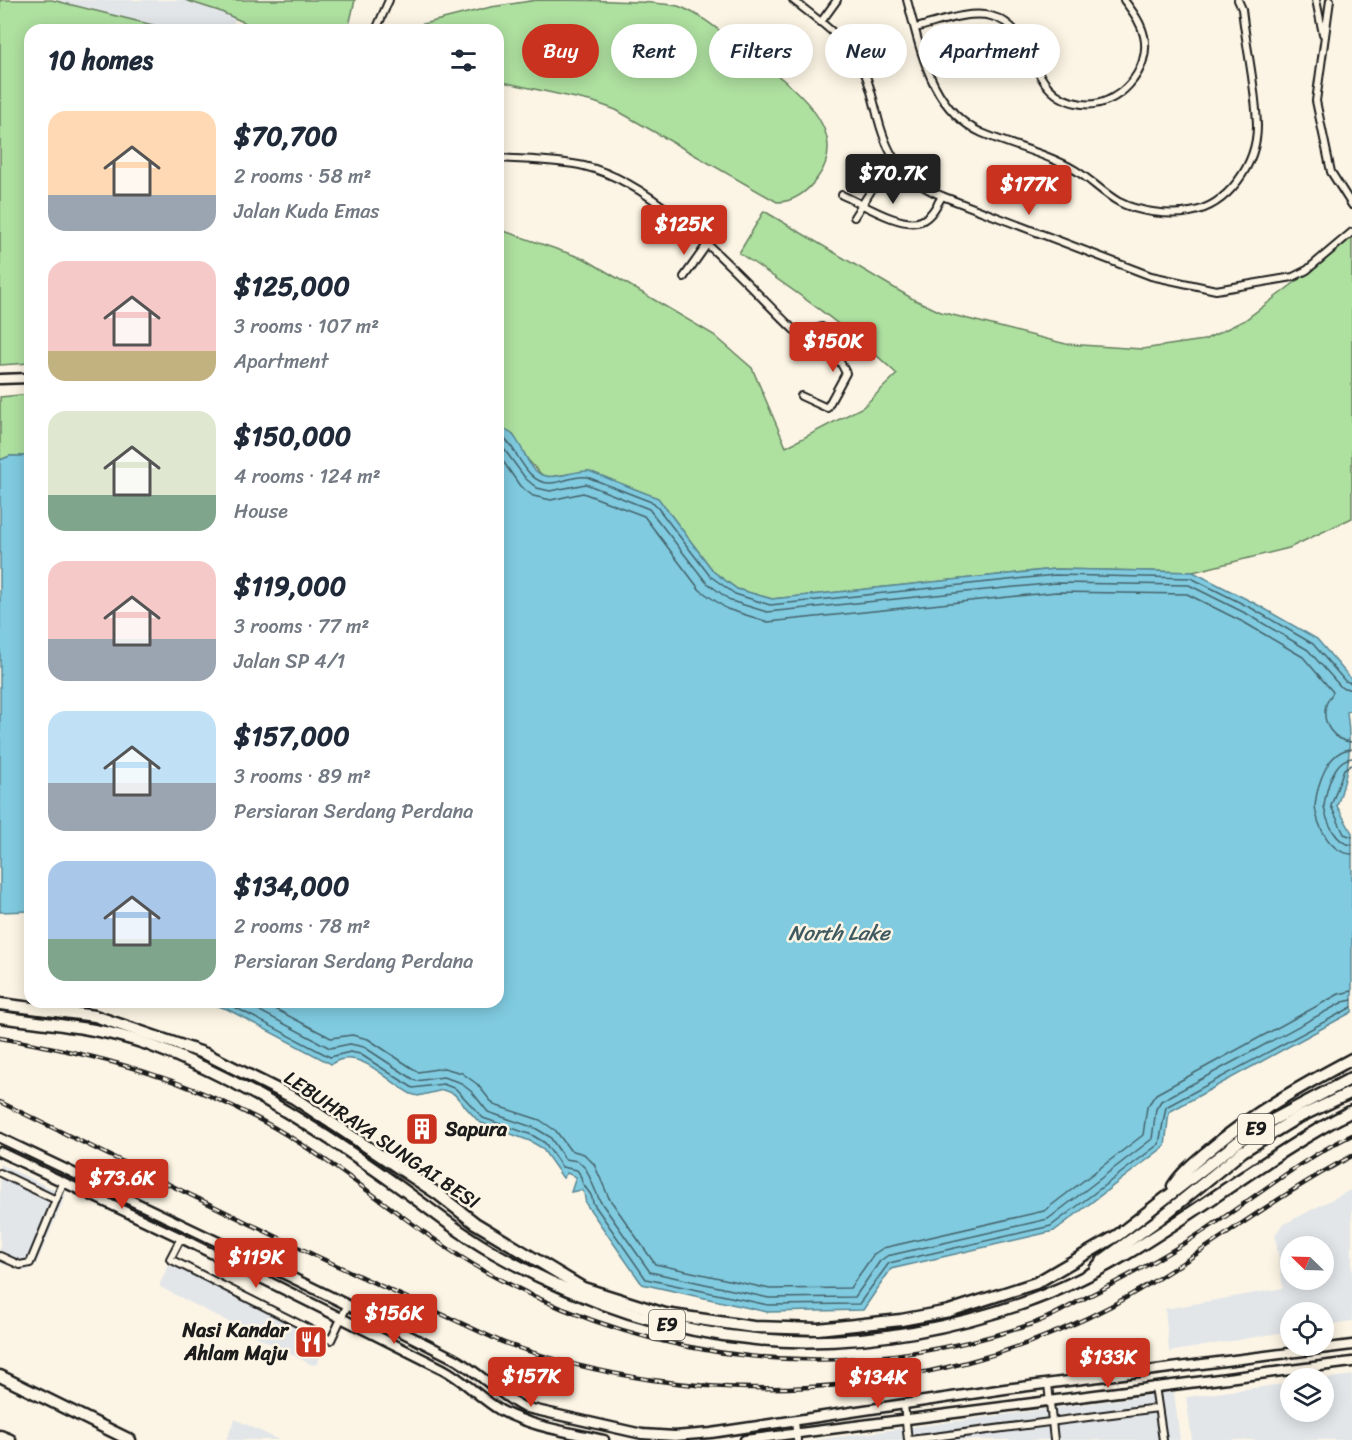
<!DOCTYPE html>
<html lang="en">
<head>
<meta charset="utf-8">
<style>
  :root { --surface:#fff; --page:#f6f6f7; --text:#1f2937; --muted:#747a83; --accent:#c8321e }
  body { margin:0; font-family:Sriracha,sans-serif; background:var(--page); color:var(--text); height:100vh; display:flex; flex-direction:column; font-size:22px; white-space:nowrap }
  * { box-sizing:border-box; margin:0 }
  p { font-size:20px; color:var(--muted) }
  .icon { flex:none; width:33px; height:33px; fill:none; stroke:currentColor; stroke-width:2; stroke-linecap:round; stroke-linejoin:round }
  .map { position:relative; flex:1; overflow:hidden }
  .sheet { position:absolute; left:24px; top:24px; width:480px; height:984px; display:flex; flex-direction:column; background:var(--surface); border-radius:18px; box-shadow:0 3px 15px #0003 }
  .sheet>* { flex:none }
  .banner { position:absolute; left:522px; top:24px; width:570px; height:54px; display:flex; gap:12px }
  .needle { width:39px; rotate:293deg }
  .controls { position:absolute; left:1280px; top:1236px; display:grid; gap:12px }
  .controls a { display:grid; place-items:center; width:54px; height:54px; border-radius:50%; background:var(--surface); box-shadow:0 3px 15px #0003; font-size:30px }
  .price { position:absolute; translate:-50% -51px; padding:0 14px; border-radius:6px; background:var(--accent); color:#fff; font-size:20px; line-height:39px; filter:drop-shadow(0 2px 3px #0008) }
  .price::after { content:''; position:absolute; left:50%; top:36px; width:18px; height:14px; margin-left:-9px; background:inherit; clip-path:polygon(0 0,100% 0,50% 100%) }
  .price.active { background:#222; color:#fff }
  ul { padding:0; list-style:none }
  li { display:flex; align-items:center; gap:18px; height:150px; padding:0 24px }
  li span { display:grid; place-items:center; flex:none; width:168px; height:120px; border-radius:18px; color:#555 }
  li>.icon { margin-inline-start:auto }
  span .icon { width:72px; height:72px; fill:#fffc; stroke-width:1 }
  li b { font-size:26px }
  h2 { display:flex; justify-content:space-between; align-items:center; height:72px; padding:0 24px; font-size:26px }
  .pill { padding:0 21px; border-radius:27px; background:var(--surface); box-shadow:0 3px 15px #0003; font-size:21px; line-height:54px }
  .pill.active { background:var(--accent); color:#fff }
  .map>svg:first-child { display:block }
</style>
</head>
<body>
<div class="map">
<svg width="1352" height="1440" viewBox="0 0 1352 1440">
  <rect width="100%" height="100%" fill="#fcf5e5"/>
  <filter id="ink" filterUnits="userSpaceOnUse"><feTurbulence type="fractalNoise" baseFrequency=".0167" numOctaves="2"/><feDisplacementMap in="SourceGraphic" scale="12" xChannelSelector="R" yChannelSelector="G"/><feConvolveMatrix kernelMatrix="1 2 1 2 8 2 1 2 1" color-interpolation-filters="sRGB"/></filter>
  <g filter="url(#ink)">
    <!-- built -->
    <g fill="#e3e6e9" fill-rule="evenodd">
      <path d="M52,0H237L233,30H173Z"/>
      <path d="M0,1164L66,1195L36,1264L26,1271L0,1263Z"/>
      <path d="M1352,1189V1321L1323,1326V1312H1290V1331L1169,1352L1165,1309L1283,1288L1275,1235L1282,1225ZM1290,1246H1323V1280H1290Z"/>
      <path d="M170,1263L327,1342L317,1364L312,1365L160,1287V1283Z"/>
      <path d="M1352,1375V1440H1192L1186,1397L1290,1383V1412H1323V1379Z"/>
      <path d="M1174,1392L1180,1440H815Z"/>
      <path d="M235,1419L279,1440H226Z"/>
    </g>
    <!-- green -->
    <g fill="#aee0a0" stroke="#657e5e" stroke-width="1.5">
      <path d="M0,0H52L173,30H30V363L0,365Z"/>
      <path d="M185,0H355L348,30H261L219,11Z"/>
      <path d="M537,0C576,0 644,0 678,6C703,15 723,34 743,49C777,75 856,125 818,177C808,191 794,202 777,202L616,110L594,102L498,81V30H399L491,7Z"/>
      <path d="M764,211L913,299L941,312L1066,344L1142,349L1204,340L1245,320L1306,274L1352,235V518L1289,548L1193,572L1055,569L772,599L737,589L714,572L658,498L589,471L549,477L542,475L528,460L512,433L498,425V229L585,259L714,335L752,368L786,447L863,407L897,374C848,328 794,290 739,253Z"/>
      <path d="M30,394V456H10L0,460V397Z"/>
    </g>
    <!-- water -->
    <g fill="#80cbe0" stroke="#588592" stroke-width="1.5">
      <path d="M498,425C502,428 507,430 511,433C524,444 527,473 546,476C560,479 574,470 589,471L658,498L714,572L737,589L772,599L1055,569L1193,572L1256,604L1317,639L1352,680V710L1347,712C1352,749 1349,771 1337,806L1352,833V1012L1169,1112L1165,1146L1054,1231L891,1269L863,1310L767,1312L642,1284L586,1204L584,1193L581,1190L571,1192L576,1177L567,1173L563,1178L542,1148L530,1141L479,1122L454,1094L443,1090L418,1096L411,1094C387,1082 360,1045 331,1064L227,1009L205,1002H498Z"/>
      <path d="M10,456H30V911L0,912V460Z"/>
    </g>
    <g fill="none" stroke-linecap="round" stroke-linejoin="round">
      <!-- shore -->
      <g stroke="#44626a" stroke-width="1.5">
        <path d="M498,432C517,444 524,484 550,483C563,483 574,475 587,477L654,503L710,576L735,594L770,605L1055,575L1191,578L1253,609L1313,644L1345,681L1352,683"/>
        <path d="M498,441L526,479L537,488L550,491L586,484L649,509L706,582L731,601L767,612L1056,583L1189,585L1249,615L1308,650L1341,687L1352,690"/>
        <path d="M498,454L520,486L533,496L551,500L583,493L644,516L700,590L727,609L768,622L1056,592L1187,594L1245,623L1303,657L1333,692C1331,696 1327,701 1326,705C1321,724 1334,741 1352,742"/>
        <path d="M1352,749C1327,750 1317,785 1315,806C1317,826 1330,853 1352,854"/>
        <path d="M1352,758C1333,759 1326,791 1324,806C1326,821 1336,844 1352,845"/>
        <path d="M1352,765L1344,769L1331,806L1344,834L1352,837"/>
        <path d="M225,1002L330,1057L350,1052L360,1054L413,1088L443,1084L456,1089L483,1118L532,1135L545,1143L562,1167L577,1170C582,1175 580,1179 583,1184C588,1192 592,1193 593,1203L646,1279L768,1305L859,1304L889,1263L1051,1226L1159,1144L1166,1107L1352,1007"/>
        <path d="M243,1002L330,1048L350,1044L364,1047L416,1081L443,1077L459,1082L472,1092L488,1112L535,1128L550,1137L565,1159L578,1161L586,1169L600,1201L650,1272L769,1298L855,1297L880,1261L887,1256L1048,1219L1152,1139L1156,1109L1161,1101L1343,1002L1352,1000"/>
        <path d="M262,1002L331,1038L352,1035L368,1039L418,1072L444,1068L462,1073L477,1084L494,1105L540,1120L556,1131L570,1150L584,1154L594,1164L609,1198L655,1264L770,1289L850,1288L874,1254L883,1248L1044,1211L1143,1135L1147,1107L1156,1094L1339,994L1352,991"/>
      </g>
      <defs>
        <g id="street">
          <path d="M793,0C817,19 847,40 862,67C869,80 872,96 876,110C886,154 900,178 942,196L1151,276L1216,290L1293,277L1307,270L1352,232"/>
          <path d="M907,0C921,50 930,109 982,133C1012,146 1046,153 1075,170C1090,179 1103,193 1119,202C1138,212 1170,216 1190,212C1228,206 1257,164 1257,126C1256,87 1246,47 1242,9L1238,0"/>
          <path d="M1316,0L1323,34"/>
          <path d="M1330,0L1316,101L1331,172L1352,205"/>
          <path d="M821,22L837,0"/>
          <path d="M915,28C937,23 968,10 991,16C1039,28 1024,97 1082,104C1117,109 1152,70 1144,36C1141,22 1132,11 1124,0"/>
          <path d="M376,30L389,0"/>
          <path d="M498,158C526,160 557,160 584,166C661,184 738,276 794,330L801,333L822,327L846,373L827,408L801,396"/>
          <path d="M842,195C861,203 901,229 921,221C931,217 937,205 942,196"/>
          <path d="M854,217L878,180L895,162"/>
          <path d="M684,277L706,246"/>
          <path d="M0,1173L56,1200"/>
          <path d="M181,1238L170,1259L331,1340L347,1306"/>
          <path d="M0,1256L20,1265L30,1263L63,1183"/>
          <path d="M1048,1384L1054,1440"/>
          <path d="M1155,1386L1163,1440"/>
          <path d="M904,1405L908,1440"/>
          <path d="M795,1421L797,1440"/>
          <path d="M910,1440L1158,1408"/>
        </g>
        <g id="secondary">
          <path d="M0,379L30,378"/>
          <path d="M0,1138C151,1210 303,1281 453,1358C478,1371 498,1394 523,1407L642,1434L675,1436L711,1433L1005,1389L1352,1345"/>
          <path d="M0,1152L181,1238L443,1369C464,1380 480,1398 500,1410C531,1427 570,1432 604,1440"/>
          <path d="M745,1440L1352,1362"/>
        </g>
        <g id="highway">
          <path d="M0,1004L95,1016L206,1054L294,1098L438,1194L475,1223L583,1288L665,1314L753,1327L818,1329L901,1320L949,1311L1036,1283L1118,1235L1252,1131L1352,1078"/>
          <path d="M0,1017C49,1024 100,1027 147,1044C237,1077 317,1128 394,1183C428,1207 461,1235 498,1255C669,1351 839,1367 1024,1303C1146,1260 1239,1169 1352,1111"/>
          <path d="M1173,1186C1182,1172 1196,1161 1209,1150C1253,1113 1301,1086 1352,1059"/>
          <path d="M1095,1269L1103,1260L1158,1220L1243,1151L1295,1119L1352,1092"/>
          <path d="M0,1376L130,1440"/>
          <path d="M0,1436L10,1440"/>
        </g>
      </defs>
      <!-- street casing -->
      <use href="#street" stroke="#1c1c1c" stroke-width="10"/>
      <!-- secondary casing -->
      <use href="#secondary" stroke="#1c1c1c" stroke-width="13"/>
      <!-- highway casing -->
      <use href="#highway" stroke="#1c1c1c" stroke-width="15"/>
      <!-- street -->
      <use href="#street" stroke="#fcf5e5" stroke-width="6"/>
      <!-- secondary -->
      <use href="#secondary" stroke="#fcf5e5" stroke-width="8"/>
      <!-- highway -->
      <use href="#highway" stroke="#fcf5e5" stroke-width="10"/>
      <defs>
        <g id="rail">
          <path d="M0,1038C97,1054 188,1079 275,1128C348,1170 411,1229 484,1271C656,1366 845,1386 1032,1324C1050,1318 1068,1307 1085,1298C1127,1277 1169,1254 1208,1228C1256,1197 1300,1160 1352,1135"/>
          <path d="M0,1102L314,1255L502,1342C695,1413 928,1403 1111,1306C1194,1261 1268,1200 1352,1156"/>
        </g>
      </defs>
      <!-- rail casing -->
      <use href="#rail" stroke="#1c1c1c" stroke-width="4.5"/>
      <!-- rail -->
      <use href="#rail" stroke="#fcf5e5" stroke-width="2" stroke-dasharray="7" stroke-linecap="butt"/>
    </g>
  </g>
  <!-- icons -->
  <defs>
    <symbol id="building-square" viewBox="-11 -11 22 22"><rect x="-9" y="-9" width="18" height="18" rx="4" fill="#c8321e" stroke="#fcf5e5"/><path d="M-4-6H4V6H1V3H-1V6H-4ZM-2.5-4.3h1.7v1.8h-1.7ZM.8-4.3h1.7v1.8H.8ZM-2.5-1h1.7V.8h-1.7ZM.8-1h1.7V.8H.8Z" fill="#fff"/></symbol>
    <symbol id="restaurant-square" viewBox="-11 -11 22 22"><rect x="-9" y="-9" width="18" height="18" rx="4" fill="#c8321e" stroke="#fcf5e5"/><path d="M-5-6h1v4h1v-4h1v4h1v-4h1v5L-1.5 .5V6h-2V.5L-5-1ZM5-6V6H3V1.5H1.5Q1.5-4 5-6Z" fill="#fff"/></symbol>
  </defs>
  <g fill-rule="evenodd">
    <use href="#building-square" x="403" y="1110" width="38" height="38"/>
    <use href="#restaurant-square" x="292" y="1323" width="38" height="38"/>
  </g>
  <g text-anchor="middle" dominant-baseline="central" stroke-width="5" stroke-linejoin="round" paint-order="stroke">
    <!-- shield labels -->
    <g fill="#fcf5e5" stroke="#5f5d58" stroke-width="1.5">
      <rect x="1238" y="1114" width="36" height="30" rx="4.5"/>
      <rect x="649" y="1310" width="36" height="30" rx="4.5"/>
    </g>
    <g font-size="18" font-weight="bold" fill="#1c1c1c">
      <text x="1256" y="1129">E9</text>
      <text x="667" y="1325">E9</text>
    </g>
    <!-- poi labels -->
    <g font-size="20" font-weight="bold" fill="#1c1c1c" stroke="#fcf5e5" text-anchor="start">
      <text x="445" y="1129">Sapura</text>
      <text x="288" y="1330" text-anchor="end">Nasi Kandar<tspan x="288" dy="23">Ahlam Maju</tspan></text>
    </g>
    <!-- street labels -->
    <g font-size="20" fill="#1c1c1c" stroke="#fcf5e5">
      <text transform="translate(382 1140) rotate(34)">LEBUHRAYA SUNGAI BESI</text>
    </g>
    <!-- water labels -->
    <g font-size="21" font-style="italic" fill="#3f5961" stroke="#fcf5e5">
      <text x="839" y="933">North Lake</text>
    </g>
  </g>
</svg>
<div class="controls">
<a><svg class="needle" viewBox="-14 -14 28 28"><path d="M0-13l5 13h-10z" fill="#e53935"/><path d="M0 13l5-13h-10z" fill="#747a83"/></svg></a>
<a><svg class="icon" aria-label="locate" viewBox="0 0 24 24"><circle cx="12" cy="12" r="6"/><path d="M12 2v4M12 18v4M2 12h4M18 12h4"/></svg></a>
<a><svg class="icon" aria-label="layers" viewBox="0 0 24 24"><path d="M12 4l9 5-9 5-9-5zM3 14l9 5 9-5"/></svg></a>
</div>
<b class="price active" style="left:893px;top:205px">$70.7K</b>
<b class="price" style="left:1029px;top:216px">$177K</b>
<b class="price" style="left:684px;top:256px">$125K</b>
<b class="price" style="left:833px;top:373px">$150K</b>
<b class="price" style="left:122px;top:1210px">$73.6K</b>
<b class="price" style="left:256px;top:1289px">$119K</b>
<b class="price" style="left:394px;top:1345px">$156K</b>
<b class="price" style="left:1108px;top:1389px">$133K</b>
<b class="price" style="left:531px;top:1408px">$157K</b>
<b class="price" style="left:878px;top:1409px">$134K</b>
<div class="banner">
<a class="pill active">Buy</a>
<a class="pill">Rent</a>
<a class="pill">Filters</a>
<a class="pill">New</a>
<a class="pill">Apartment</a>
</div>
<section class="sheet">
<h2>10 homes<svg class="icon" aria-label="filters" viewBox="0 0 24 24"><path d="M4 7h16M4 17h16"/><circle cx="9" cy="7" r="2"/><circle cx="15" cy="17" r="2"/></svg></h2>
<ul>
<li><span style="background:linear-gradient(#ffd9b3 70%,#9aa5b1 0)"><svg class="icon" aria-label="home" viewBox="0 0 24 24"><path d="M3 11l9-7 9 7M6 9v11h12V9"/></svg></span><div><b>$70,700</b><p>2 rooms · 58 m²</p><p>Jalan Kuda Emas</p></div></li>
<li><span style="background:linear-gradient(#f6c9c9 75%,#c2b280 0)"><svg class="icon" aria-label="home" viewBox="0 0 24 24"><path d="M3 11l9-7 9 7M6 9v11h12V9"/></svg></span><div><b>$125,000</b><p>3 rooms · 107 m²</p><p>Apartment</p></div></li>
<li><span style="background:linear-gradient(#dfe7d0 70%,#7fa58c 0)"><svg class="icon" aria-label="home" viewBox="0 0 24 24"><path d="M3 11l9-7 9 7M6 9v11h12V9"/></svg></span><div><b>$150,000</b><p>4 rooms · 124 m²</p><p>House</p></div></li>
<li><span style="background:linear-gradient(#f6c9c9 65%,#9aa5b1 0)"><svg class="icon" aria-label="home" viewBox="0 0 24 24"><path d="M3 11l9-7 9 7M6 9v11h12V9"/></svg></span><div><b>$119,000</b><p>3 rooms · 77 m²</p><p>Jalan SP 4/1</p></div></li>
<li><span style="background:linear-gradient(#bfe0f5 60%,#9aa5b1 0)"><svg class="icon" aria-label="home" viewBox="0 0 24 24"><path d="M3 11l9-7 9 7M6 9v11h12V9"/></svg></span><div><b>$157,000</b><p>3 rooms · 89 m²</p><p>Persiaran Serdang Perdana</p></div></li>
<li><span style="background:linear-gradient(#a9c7e8 65%,#7fa58c 0)"><svg class="icon" aria-label="home" viewBox="0 0 24 24"><path d="M3 11l9-7 9 7M6 9v11h12V9"/></svg></span><div><b>$134,000</b><p>2 rooms · 78 m²</p><p>Persiaran Serdang Perdana</p></div></li>
</ul>
</section>
</div>
</body>
</html>
